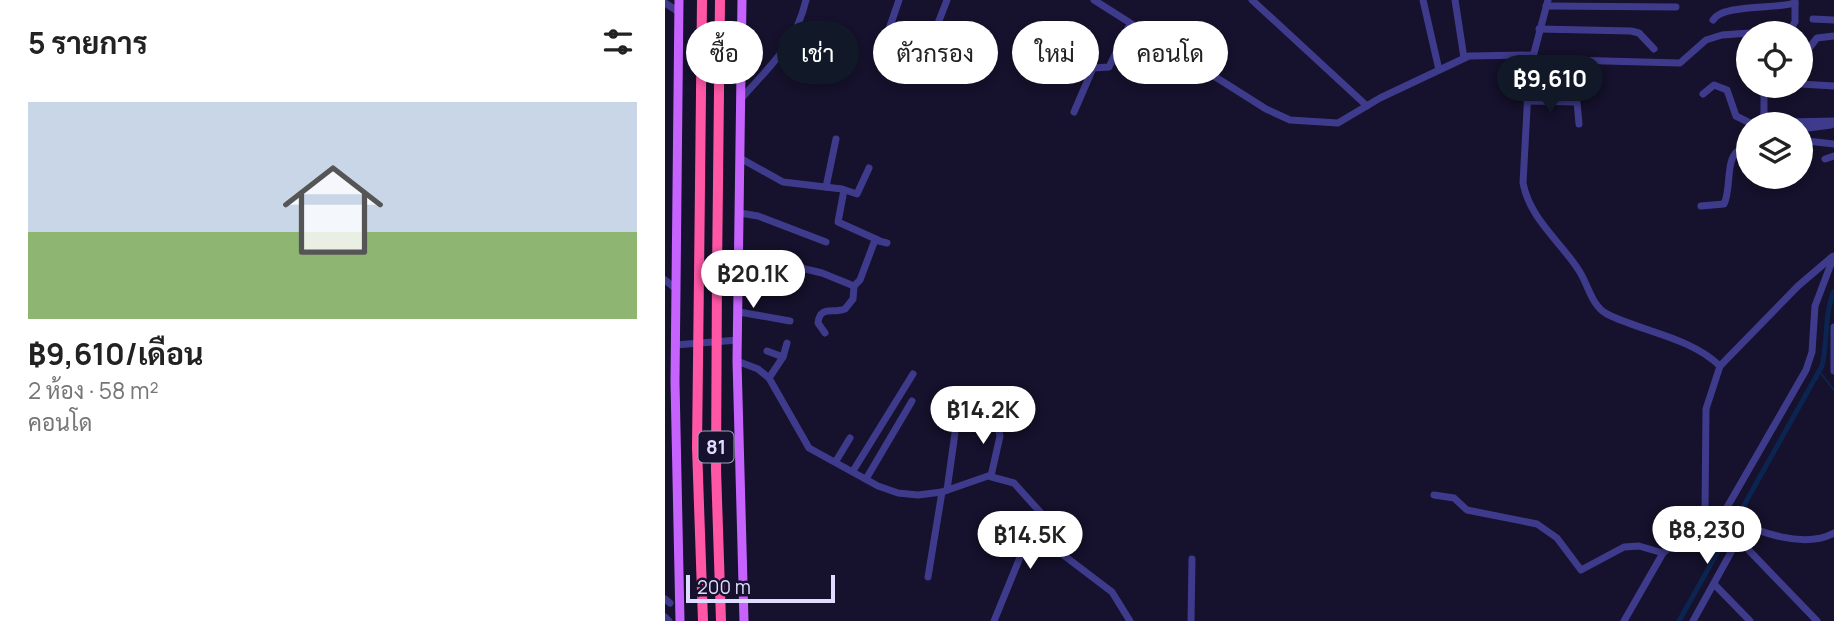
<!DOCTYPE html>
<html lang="th">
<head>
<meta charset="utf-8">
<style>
  :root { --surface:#fff; --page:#f6f6f6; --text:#222; --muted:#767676; --line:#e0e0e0; --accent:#111827 }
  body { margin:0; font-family:Manrope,Sarabun,sans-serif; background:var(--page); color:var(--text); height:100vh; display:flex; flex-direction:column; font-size:26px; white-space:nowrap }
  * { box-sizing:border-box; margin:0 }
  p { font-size:23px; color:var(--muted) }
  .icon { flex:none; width:38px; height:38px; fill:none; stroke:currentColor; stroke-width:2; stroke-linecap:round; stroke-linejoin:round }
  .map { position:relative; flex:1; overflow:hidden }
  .details { display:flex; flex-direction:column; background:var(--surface); width:665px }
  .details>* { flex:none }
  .banner { position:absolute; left:21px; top:21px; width:665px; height:63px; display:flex; gap:14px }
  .fabs { position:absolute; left:1071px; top:21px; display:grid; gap:14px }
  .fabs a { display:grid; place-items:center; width:77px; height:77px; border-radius:50%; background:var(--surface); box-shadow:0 4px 10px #0003; font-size:35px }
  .scale { position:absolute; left:21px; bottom:18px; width:149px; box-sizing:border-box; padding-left:7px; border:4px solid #e0dcff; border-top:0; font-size:19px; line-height:24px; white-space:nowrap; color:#e0dcff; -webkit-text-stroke:5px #16112c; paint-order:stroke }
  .price { position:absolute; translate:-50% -60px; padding:0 16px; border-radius:24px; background:#fff; color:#222; font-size:23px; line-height:46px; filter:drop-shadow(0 2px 4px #0008) }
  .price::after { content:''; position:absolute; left:50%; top:42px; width:21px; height:16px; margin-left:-10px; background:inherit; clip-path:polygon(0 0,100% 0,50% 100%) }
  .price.active { background:var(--accent); color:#fff }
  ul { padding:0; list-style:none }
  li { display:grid; align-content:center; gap:14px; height:371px; padding:0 28px }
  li+li { border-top:2px solid var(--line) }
  li span { display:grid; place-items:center; height:217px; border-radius:0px; color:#555 }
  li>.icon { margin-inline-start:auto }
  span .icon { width:126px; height:126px; fill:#fffc; stroke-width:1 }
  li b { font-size:30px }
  h2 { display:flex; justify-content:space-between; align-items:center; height:84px; padding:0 28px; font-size:30px }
  .chip { padding:0 24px; border-radius:32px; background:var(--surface); box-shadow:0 4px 10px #0003; font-size:24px; line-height:63px }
  .chip.active { background:var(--accent); color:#fff }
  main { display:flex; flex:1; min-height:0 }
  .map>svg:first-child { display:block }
</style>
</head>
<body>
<main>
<section class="details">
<h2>5 รายการ<svg class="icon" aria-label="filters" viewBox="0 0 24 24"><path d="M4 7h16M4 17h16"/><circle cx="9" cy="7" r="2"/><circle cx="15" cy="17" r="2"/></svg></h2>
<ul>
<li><span style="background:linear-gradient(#c9d6e8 60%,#8fb573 0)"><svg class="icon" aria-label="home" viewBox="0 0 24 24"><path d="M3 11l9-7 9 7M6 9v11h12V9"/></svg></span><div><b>฿9,610/เดือน</b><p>2 ห้อง · 58 m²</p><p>คอนโด</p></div></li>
</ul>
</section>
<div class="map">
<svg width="1169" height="621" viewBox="0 0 1169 621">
  <rect width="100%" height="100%" fill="#16112c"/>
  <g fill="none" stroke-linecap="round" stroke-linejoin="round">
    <!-- stream -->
    <path stroke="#0c2550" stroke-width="2" d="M1154,371L1169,390"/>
    <!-- canal -->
    <path stroke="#0c2550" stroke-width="5" d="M1014,621L1157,366C1163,341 1159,315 1169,291"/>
    <!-- minor -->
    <g stroke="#3f3b8c" stroke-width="7">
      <path d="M234,0L216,52L253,75L282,0"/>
      <path d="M429,0L601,109L625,120L673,123L715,98L804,56L867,55"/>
      <path d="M587,0L702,106"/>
      <path d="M758,0L774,70"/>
      <path d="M790,0L799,58"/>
      <path d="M883,0L864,72L858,183C865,219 894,240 913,269C923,283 926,306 942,314C978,332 1025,337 1055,366L1041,409L1040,510L1027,528L998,553L959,621"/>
      <path d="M0,3L14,12"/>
      <path d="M881,6L1011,7"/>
      <path d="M1148,19L1169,20"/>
      <path d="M1048,20C1057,4 1112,9 1130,3"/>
      <path d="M874,29L966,31L974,33L989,49"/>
      <path d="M1145,47L1152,38L1169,36"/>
      <path d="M866,59L1015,63L1041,40L1057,35L1125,30L1130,22V0"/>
      <path d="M1136,84L1169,86"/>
      <path d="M1099,86V124"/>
      <path d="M1038,94L1049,85L1062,90L1071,116L1085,123L1169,121"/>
      <path d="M76,99C106,64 130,46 141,0"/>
      <path d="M862,101L912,102L914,124"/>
      <path d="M409,112L428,68L444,67L465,24"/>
      <path d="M1136,129L1166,125"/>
      <path d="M1142,141L1169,144"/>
      <path d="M75,158L118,182L177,189L192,194L204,168"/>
      <path d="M1160,159L1169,156"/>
      <path d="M161,187L171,139"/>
      <path d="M179,190L173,222L213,240"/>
      <path d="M1036,206L1059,204C1068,187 1057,148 1083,148"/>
      <path d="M75,213L93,216L161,242"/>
      <path d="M74,253L157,273L189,286L188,299L180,309C168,314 155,305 153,323L160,333"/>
      <path d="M0,280L11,289"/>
      <path d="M189,286L195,280L210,240L222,243"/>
      <path d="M74,312L125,321"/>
      <path d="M1169,327V371"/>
      <path d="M10,345L73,340"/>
      <path d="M102,351L118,357"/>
      <path d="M72,361L93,369L104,378L144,448L213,486L233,493L253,495L277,492L323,476L349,483L385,523L397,554L447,592L465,621"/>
      <path d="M1055,366L1133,286L1167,257"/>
      <path d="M104,378L118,357L122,343"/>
      <path d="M311,415L332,422L335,436L326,476"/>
      <path d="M171,461L185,438"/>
      <path d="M188,471L248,374"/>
      <path d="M201,479L247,401"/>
      <path d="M282,490L290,433"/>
      <path d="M769,495L789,498L802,510L872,524L892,538L916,570L959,547L974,546L998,553"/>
      <path d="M1040,510C1076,523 1132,553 1169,533"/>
      <path d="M1057,516L1141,370L1147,352L1150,306L1169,256"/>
      <path d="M1073,539L1152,621"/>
      <path d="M263,577L277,492"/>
      <path d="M1049,584L1085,621"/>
      <path d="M0,599L5,603"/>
      <path d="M0,617L4,621"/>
      <path d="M329,621L374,511"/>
      <path d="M526,621L527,559"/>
      <path d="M1028,621L1081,525"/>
    </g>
    <!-- major -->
    <g stroke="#c663ff" stroke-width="9">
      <path d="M14,0L10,382L15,621"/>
      <path d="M77,0L72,361L79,621"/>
    </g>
    <!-- highway -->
    <g stroke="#ff57a6" stroke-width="10">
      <path d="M52,273L55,0"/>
      <path d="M34,276L37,0"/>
    </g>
    <!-- highway-bridge -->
    <g stroke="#ff57a6" stroke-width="10">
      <path d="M52,273L51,469L56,621"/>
      <path d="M34,276L32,447L38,621"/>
    </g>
  </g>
  <g text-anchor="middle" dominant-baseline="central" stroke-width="7" stroke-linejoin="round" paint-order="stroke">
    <!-- shield labels -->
    <rect fill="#16112c" stroke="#a39fc0" stroke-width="2" x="33.5" y="431.5" width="35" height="31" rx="5"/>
    <g font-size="19" font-weight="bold" fill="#e0dcff">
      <text x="51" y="447">81</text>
    </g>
  </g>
</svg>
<div class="fabs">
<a><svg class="icon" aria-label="locate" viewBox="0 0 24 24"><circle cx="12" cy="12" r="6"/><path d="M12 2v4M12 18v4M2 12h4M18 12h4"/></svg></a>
<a><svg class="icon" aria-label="layers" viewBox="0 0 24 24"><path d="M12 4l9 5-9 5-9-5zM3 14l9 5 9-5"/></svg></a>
</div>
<div class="scale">200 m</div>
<b class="price active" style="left:885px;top:115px">฿9,610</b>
<b class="price" style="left:88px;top:310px">฿20.1K</b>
<b class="price" style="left:318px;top:446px">฿14.2K</b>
<b class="price" style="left:1042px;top:566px">฿8,230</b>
<b class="price" style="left:365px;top:571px">฿14.5K</b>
<div class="banner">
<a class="chip">ซื้อ</a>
<a class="chip active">เช่า</a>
<a class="chip">ตัวกรอง</a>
<a class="chip">ใหม่</a>
<a class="chip">คอนโด</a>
</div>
</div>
</main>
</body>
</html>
